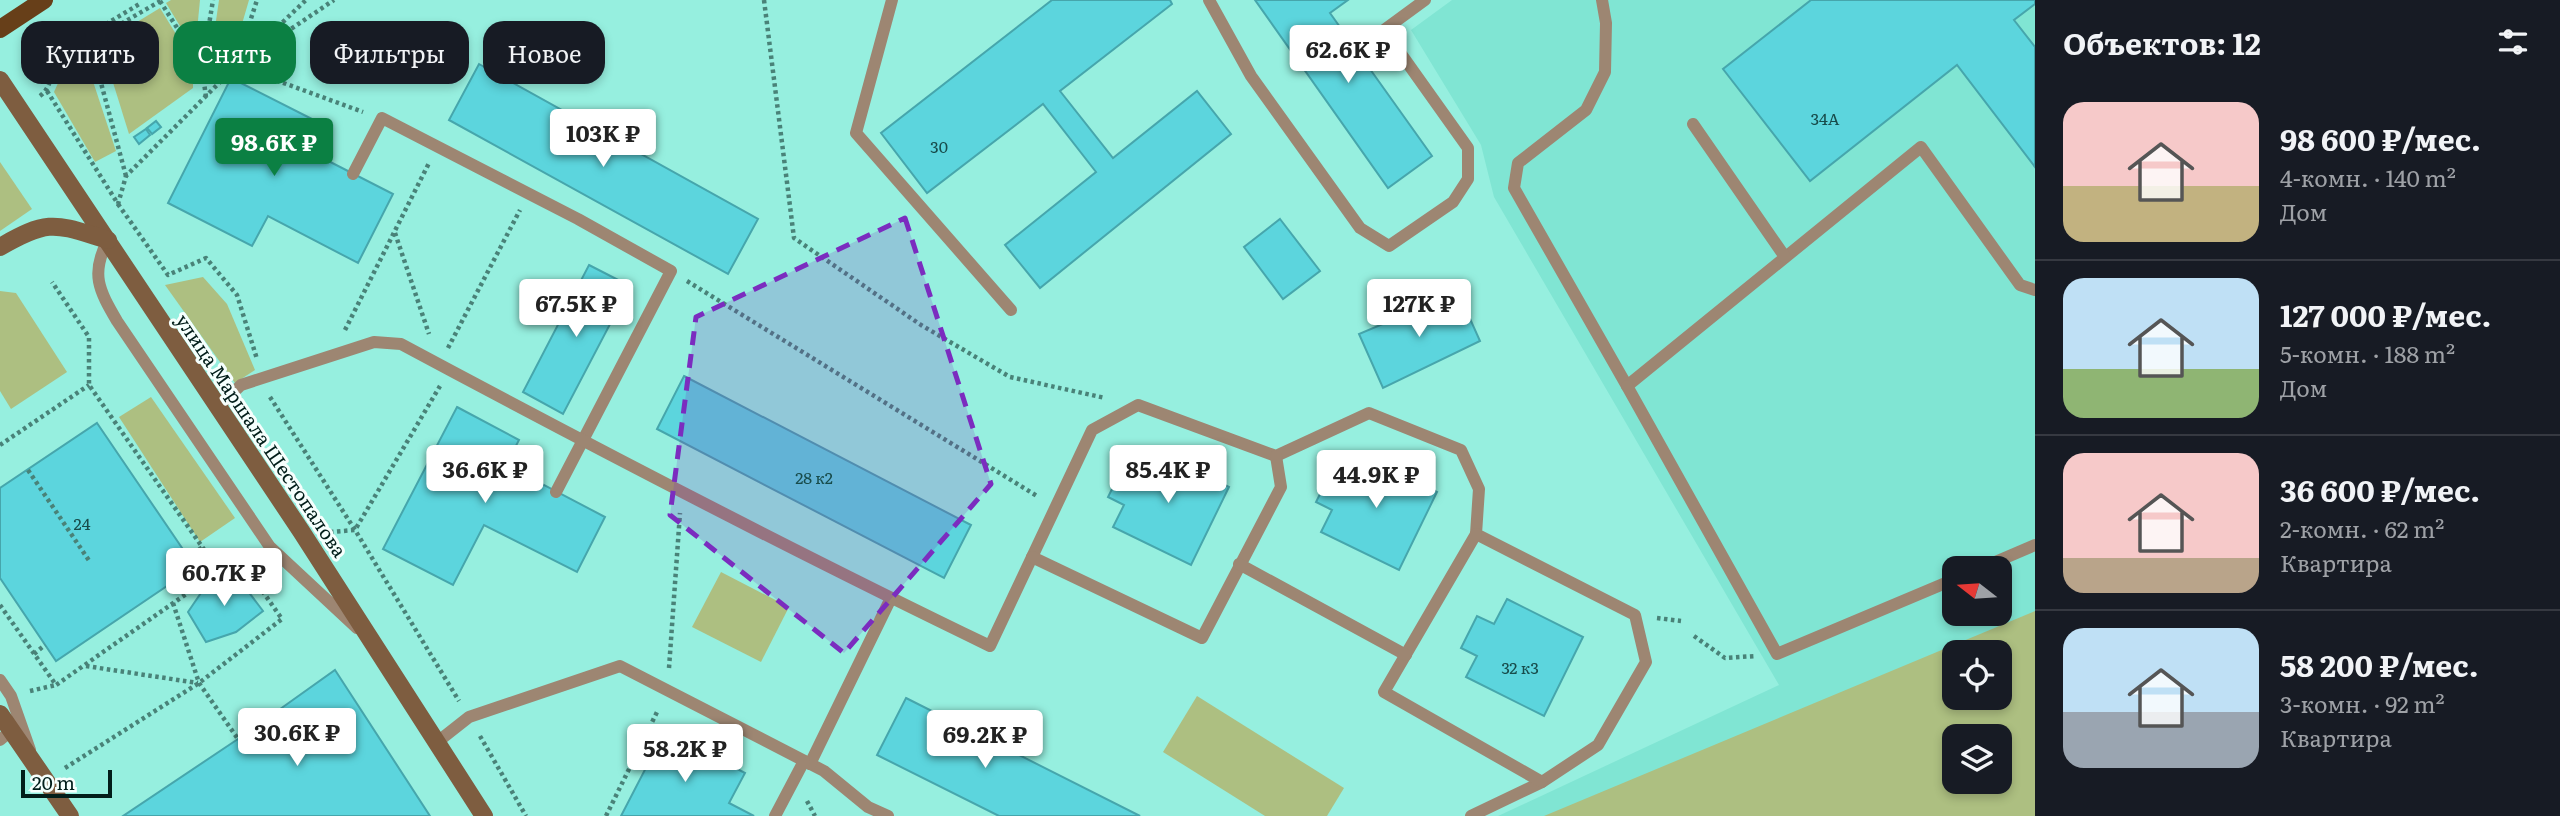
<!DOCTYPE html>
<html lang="ru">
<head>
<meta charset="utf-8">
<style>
  :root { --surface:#171b24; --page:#242831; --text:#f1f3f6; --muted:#9ea1a6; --line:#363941; --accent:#0b8043 }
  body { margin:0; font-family:Literata,serif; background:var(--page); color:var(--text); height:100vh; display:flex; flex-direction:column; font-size:26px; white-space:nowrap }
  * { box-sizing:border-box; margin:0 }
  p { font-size:23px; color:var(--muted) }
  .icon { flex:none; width:38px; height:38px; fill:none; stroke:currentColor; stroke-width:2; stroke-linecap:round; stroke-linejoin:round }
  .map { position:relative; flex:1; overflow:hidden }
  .side { display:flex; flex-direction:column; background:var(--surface); width:525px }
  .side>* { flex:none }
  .banner { position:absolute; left:21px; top:21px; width:665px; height:63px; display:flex; gap:14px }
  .needle { width:46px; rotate:287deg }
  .tools { position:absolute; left:1942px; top:556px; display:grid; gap:14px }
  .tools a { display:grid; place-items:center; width:70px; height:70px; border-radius:14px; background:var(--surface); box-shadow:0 4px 10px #0003; font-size:35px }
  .scale { position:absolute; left:21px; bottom:18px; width:91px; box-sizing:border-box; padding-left:7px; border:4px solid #021e1a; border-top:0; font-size:19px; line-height:24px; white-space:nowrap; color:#021e1a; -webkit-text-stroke:5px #f6fffd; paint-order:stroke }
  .price { position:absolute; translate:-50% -60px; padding:0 16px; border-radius:7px; background:#fff; color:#222; font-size:23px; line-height:46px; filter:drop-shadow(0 2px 4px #0008) }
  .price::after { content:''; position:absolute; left:50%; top:42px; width:21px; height:16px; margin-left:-10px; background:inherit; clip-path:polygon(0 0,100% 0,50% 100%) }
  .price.active { background:var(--accent); color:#fff }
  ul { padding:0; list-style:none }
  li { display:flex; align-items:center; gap:21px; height:175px; padding:0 28px }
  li+li { border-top:2px solid var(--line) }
  li span { display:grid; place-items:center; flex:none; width:196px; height:140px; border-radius:21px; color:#555 }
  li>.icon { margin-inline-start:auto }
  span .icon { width:84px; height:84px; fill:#fffc; stroke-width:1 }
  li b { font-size:30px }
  h2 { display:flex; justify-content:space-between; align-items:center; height:84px; padding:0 28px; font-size:30px }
  .pill { padding:0 24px; border-radius:21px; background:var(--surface); box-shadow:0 4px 10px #0003; font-size:24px; line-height:63px }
  .pill.active { background:var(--accent); color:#fff }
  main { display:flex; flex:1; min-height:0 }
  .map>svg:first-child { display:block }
</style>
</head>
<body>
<main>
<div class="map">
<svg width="2035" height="816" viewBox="0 0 2035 816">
  <rect width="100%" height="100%" fill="#96efdf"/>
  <!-- built -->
  <path fill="#80e5d3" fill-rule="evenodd" d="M1452,0H2035V816H1498L1779,685L1494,197L1481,145L1411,30ZM1955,569H2000V614H1955ZM1955,653H2000V698H1955ZM1955,737H2000V782H1955Z"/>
  <!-- green -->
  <g fill="#adbf81" fill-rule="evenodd">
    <path d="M171,0H200L195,51L166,3Z"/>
    <path d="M219,0H249L230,65L217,70L209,69Z"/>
    <path d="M160,8L193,62V88L129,134L101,44Z"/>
    <path d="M83,51L116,151L95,162L54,92L63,72Z"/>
    <path d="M0,162L32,209L0,231Z"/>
    <path d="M203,277L227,304L255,370L235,383L165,285Z"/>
    <path d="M0,291L16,293L67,372L11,409L0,391Z"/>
    <path d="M151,397L235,518L200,542L119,417Z"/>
    <path d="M721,572L789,607L761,662L692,627Z"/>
    <path d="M2035,611V816H1544ZM1955,653H2000V698H1955ZM1955,737H2000V782H1955Z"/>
    <path d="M1197,696L1344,788L1327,816H1265L1163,752Z"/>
  </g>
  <!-- building -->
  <g fill="#5cd5dd" stroke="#46a6ac" stroke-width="2">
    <path d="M1052,0H1170L1172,4L1060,91L1113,158L1197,91L1231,134L1040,288L1005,245L1096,172L1043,104L927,193L881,133Z"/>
    <path d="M1255,0H1348L1330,13L1432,156L1388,188Z"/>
    <path d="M1811,0H2035V4L2014,20L2035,47V167L1957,65L1810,181L1723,69Z"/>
    <path d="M479,64L758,219L728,274L449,120Z"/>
    <path d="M231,78L312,119L299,146L393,194L358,263L268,216L252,246L168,203Z"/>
    <path d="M156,121L161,127L152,134L147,128Z"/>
    <path d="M146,129L150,135L139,144L134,137Z"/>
    <path d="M1280,219L1320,271L1283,299L1244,247Z"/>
    <path d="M589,265L630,286L563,414L523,392Z"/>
    <path d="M1458,292L1480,341L1383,388L1359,334Z"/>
    <path d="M684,376L971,525L944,578L657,429Z"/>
    <path d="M457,407L519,440L506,465L605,517L577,572L484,525L453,585L383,549Z"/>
    <path d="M97,423L195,567L56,661L0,578V488Z"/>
    <path d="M1153,449L1229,487L1191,565L1113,527L1124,505L1108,497L1124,465L1141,474Z"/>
    <path d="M1361,454L1437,492L1399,570L1321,532L1332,510L1316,502L1332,470L1349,479Z"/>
    <path d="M232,570L263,611L236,632L206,642L188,612L203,590Z"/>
    <path d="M1507,599L1583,637L1544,716L1466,677L1477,656L1461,648L1477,616L1494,624Z"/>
    <path d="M335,670L430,816H123L238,739Z"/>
    <path d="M906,698L1140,816H999L877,755Z"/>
    <path d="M665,731L745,773L729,803L754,816H621Z"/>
  </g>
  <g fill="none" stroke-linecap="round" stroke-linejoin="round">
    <!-- path -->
    <g stroke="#498278" stroke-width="4.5" stroke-dasharray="3.5 3.5" stroke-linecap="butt">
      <path d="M764,0L794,238L921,325L1010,377L1105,398"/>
      <path d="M160,1L202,67"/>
      <path d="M247,56L306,0"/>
      <path d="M236,65L257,0"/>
      <path d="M237,66L363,112"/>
      <path d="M47,91L118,204L126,176L236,66L334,0"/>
      <path d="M40,96C51,88 50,76 56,65C63,53 78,48 90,42L88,35L141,3"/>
      <path d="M206,97L202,68L213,0"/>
      <path d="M126,176L90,42L162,0"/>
      <path d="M118,204L168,275L206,258L237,295L257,359"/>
      <path d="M395,233L429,334"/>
      <path d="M687,281L1037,496"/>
      <path d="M345,330L429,163"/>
      <path d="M448,348L520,210"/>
      <path d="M270,397L355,530L459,701"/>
      <path d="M0,445L89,385"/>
      <path d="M28,470L90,562"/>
      <path d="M330,532L355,530L440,386"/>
      <path d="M187,557L203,547"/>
      <path d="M173,603L199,683L238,739"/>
      <path d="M0,605L56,685L219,571L89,385V337L52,282"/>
      <path d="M1657,618L1681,621"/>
      <path d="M1694,636L1725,658L1756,656"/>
      <path d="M34,654L45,645"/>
      <path d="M86,666L198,683"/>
      <path d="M669,668L680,513"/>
      <path d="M30,691L56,685"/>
      <path d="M480,736L526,816"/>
      <path d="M65,768L199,683L282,619L244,565L219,571L250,555"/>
      <path d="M807,801L815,816"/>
      <path d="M606,816L658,710"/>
    </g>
    <!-- lane -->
    <g stroke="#9d8672" stroke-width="12">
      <path d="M892,0L856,133L1011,310"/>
      <path d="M1209,0L1251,76L1360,228L1389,246L1453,202L1468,179V148L1384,30L1425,0"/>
      <path d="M1602,0L1606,23L1605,72L1586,110L1518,163L1514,188L1627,386L1921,147L2020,285L2035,290"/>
      <path d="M1693,124L1785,257"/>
      <path d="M353,174L382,118L578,219L671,271L556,492"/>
      <path d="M108,240C90,274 99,290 117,321L270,547L357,628"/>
      <path d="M1627,386L1777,654L1955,579"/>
      <path d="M218,407L241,385L374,342L401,344C595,448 791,550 990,646L1092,430L1138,405L1276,456L1369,413L1461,450L1479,489L1476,534L1635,615L1646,662L1598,745L1542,782L1471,816"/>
      <path d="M1476,534L1384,692L1542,782"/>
      <path d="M1032,557L1202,638L1281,487L1276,456"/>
      <path d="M1239,564L1406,655"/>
      <path d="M1979,569L2035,545"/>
      <path d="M0,680L11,696L30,750"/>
      <path d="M0,740L12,730"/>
      <path d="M436,743L469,717L620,666L824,771L868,807L888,816"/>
      <path d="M810,764L891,598"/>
      <path d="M775,816L804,761"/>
    </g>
    <!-- secondary -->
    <g stroke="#7e5d40" stroke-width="18">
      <path d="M0,80L301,531L484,816"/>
      <path d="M0,247C50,218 55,224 108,240"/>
      <path d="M0,714L70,816"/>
    </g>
    <!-- primary -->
    <path stroke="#673f19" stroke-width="18" d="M0,29L44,0"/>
  </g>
  <!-- marked area -->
  <path fill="#7b2cbf" fill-opacity="0.2" stroke="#7b2cbf" stroke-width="5" stroke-dasharray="14 9" stroke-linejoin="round" d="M905,218L991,484L844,653L670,515L696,317Z"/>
  <g text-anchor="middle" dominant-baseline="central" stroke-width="6" stroke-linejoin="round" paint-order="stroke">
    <!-- number labels -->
    <g font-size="16" fill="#184c4b">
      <text x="1825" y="118">34А</text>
      <text x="939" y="146">30</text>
      <text x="814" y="477">28 к2</text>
      <text x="82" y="523">24</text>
      <text x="1520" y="667">32 к3</text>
    </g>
    <!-- street labels -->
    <g font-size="19" fill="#021e1a" stroke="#f6fffd">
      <text transform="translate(262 435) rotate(56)">улица Маршала Шестопалова</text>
    </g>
  </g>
</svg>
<div class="tools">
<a><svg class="needle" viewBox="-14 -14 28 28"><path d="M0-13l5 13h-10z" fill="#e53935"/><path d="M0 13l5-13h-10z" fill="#9ea1a6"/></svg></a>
<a><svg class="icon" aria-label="locate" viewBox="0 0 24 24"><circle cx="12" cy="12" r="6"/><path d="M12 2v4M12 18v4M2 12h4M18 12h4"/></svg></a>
<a><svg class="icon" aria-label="layers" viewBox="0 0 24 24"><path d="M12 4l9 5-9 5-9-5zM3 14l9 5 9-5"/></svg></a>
</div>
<div class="scale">20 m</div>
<b class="price" style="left:1348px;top:85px">62.6K ₽</b>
<b class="price" style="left:603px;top:169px">103K ₽</b>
<b class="price active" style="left:274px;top:178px">98.6K ₽</b>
<b class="price" style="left:576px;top:339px">67.5K ₽</b>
<b class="price" style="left:1419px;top:339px">127K ₽</b>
<b class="price" style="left:485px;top:505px">36.6K ₽</b>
<b class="price" style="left:1168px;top:505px">85.4K ₽</b>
<b class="price" style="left:1376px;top:510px">44.9K ₽</b>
<b class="price" style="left:224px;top:608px">60.7K ₽</b>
<b class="price" style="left:297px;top:768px">30.6K ₽</b>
<b class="price" style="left:985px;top:770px">69.2K ₽</b>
<b class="price" style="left:685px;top:784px">58.2K ₽</b>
<div class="banner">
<a class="pill">Купить</a>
<a class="pill active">Снять</a>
<a class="pill">Фильтры</a>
<a class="pill">Новое</a>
</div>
</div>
<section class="side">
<h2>Объектов: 12<svg class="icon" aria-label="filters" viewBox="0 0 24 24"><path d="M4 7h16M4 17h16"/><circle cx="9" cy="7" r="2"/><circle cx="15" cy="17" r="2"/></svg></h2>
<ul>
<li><span style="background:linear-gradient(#f6c9c9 60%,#c2b280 0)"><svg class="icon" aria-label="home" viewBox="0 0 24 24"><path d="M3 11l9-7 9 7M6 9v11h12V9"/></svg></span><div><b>98 600 ₽/мес.</b><p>4-комн. · 140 m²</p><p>Дом</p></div></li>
<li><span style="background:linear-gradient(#bfe0f5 65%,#8fb573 0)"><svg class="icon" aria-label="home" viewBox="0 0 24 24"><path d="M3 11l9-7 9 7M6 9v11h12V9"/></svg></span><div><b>127 000 ₽/мес.</b><p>5-комн. · 188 m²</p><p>Дом</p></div></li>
<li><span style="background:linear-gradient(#f6c9c9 75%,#b9a48a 0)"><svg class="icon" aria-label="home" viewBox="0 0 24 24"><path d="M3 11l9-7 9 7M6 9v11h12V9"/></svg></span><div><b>36 600 ₽/мес.</b><p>2-комн. · 62 m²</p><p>Квартира</p></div></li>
<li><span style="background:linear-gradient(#bfe0f5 60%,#9aa5b1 0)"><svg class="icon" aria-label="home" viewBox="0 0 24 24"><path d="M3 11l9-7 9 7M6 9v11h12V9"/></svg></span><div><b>58 200 ₽/мес.</b><p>3-комн. · 92 m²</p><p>Квартира</p></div></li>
</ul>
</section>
</main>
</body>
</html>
